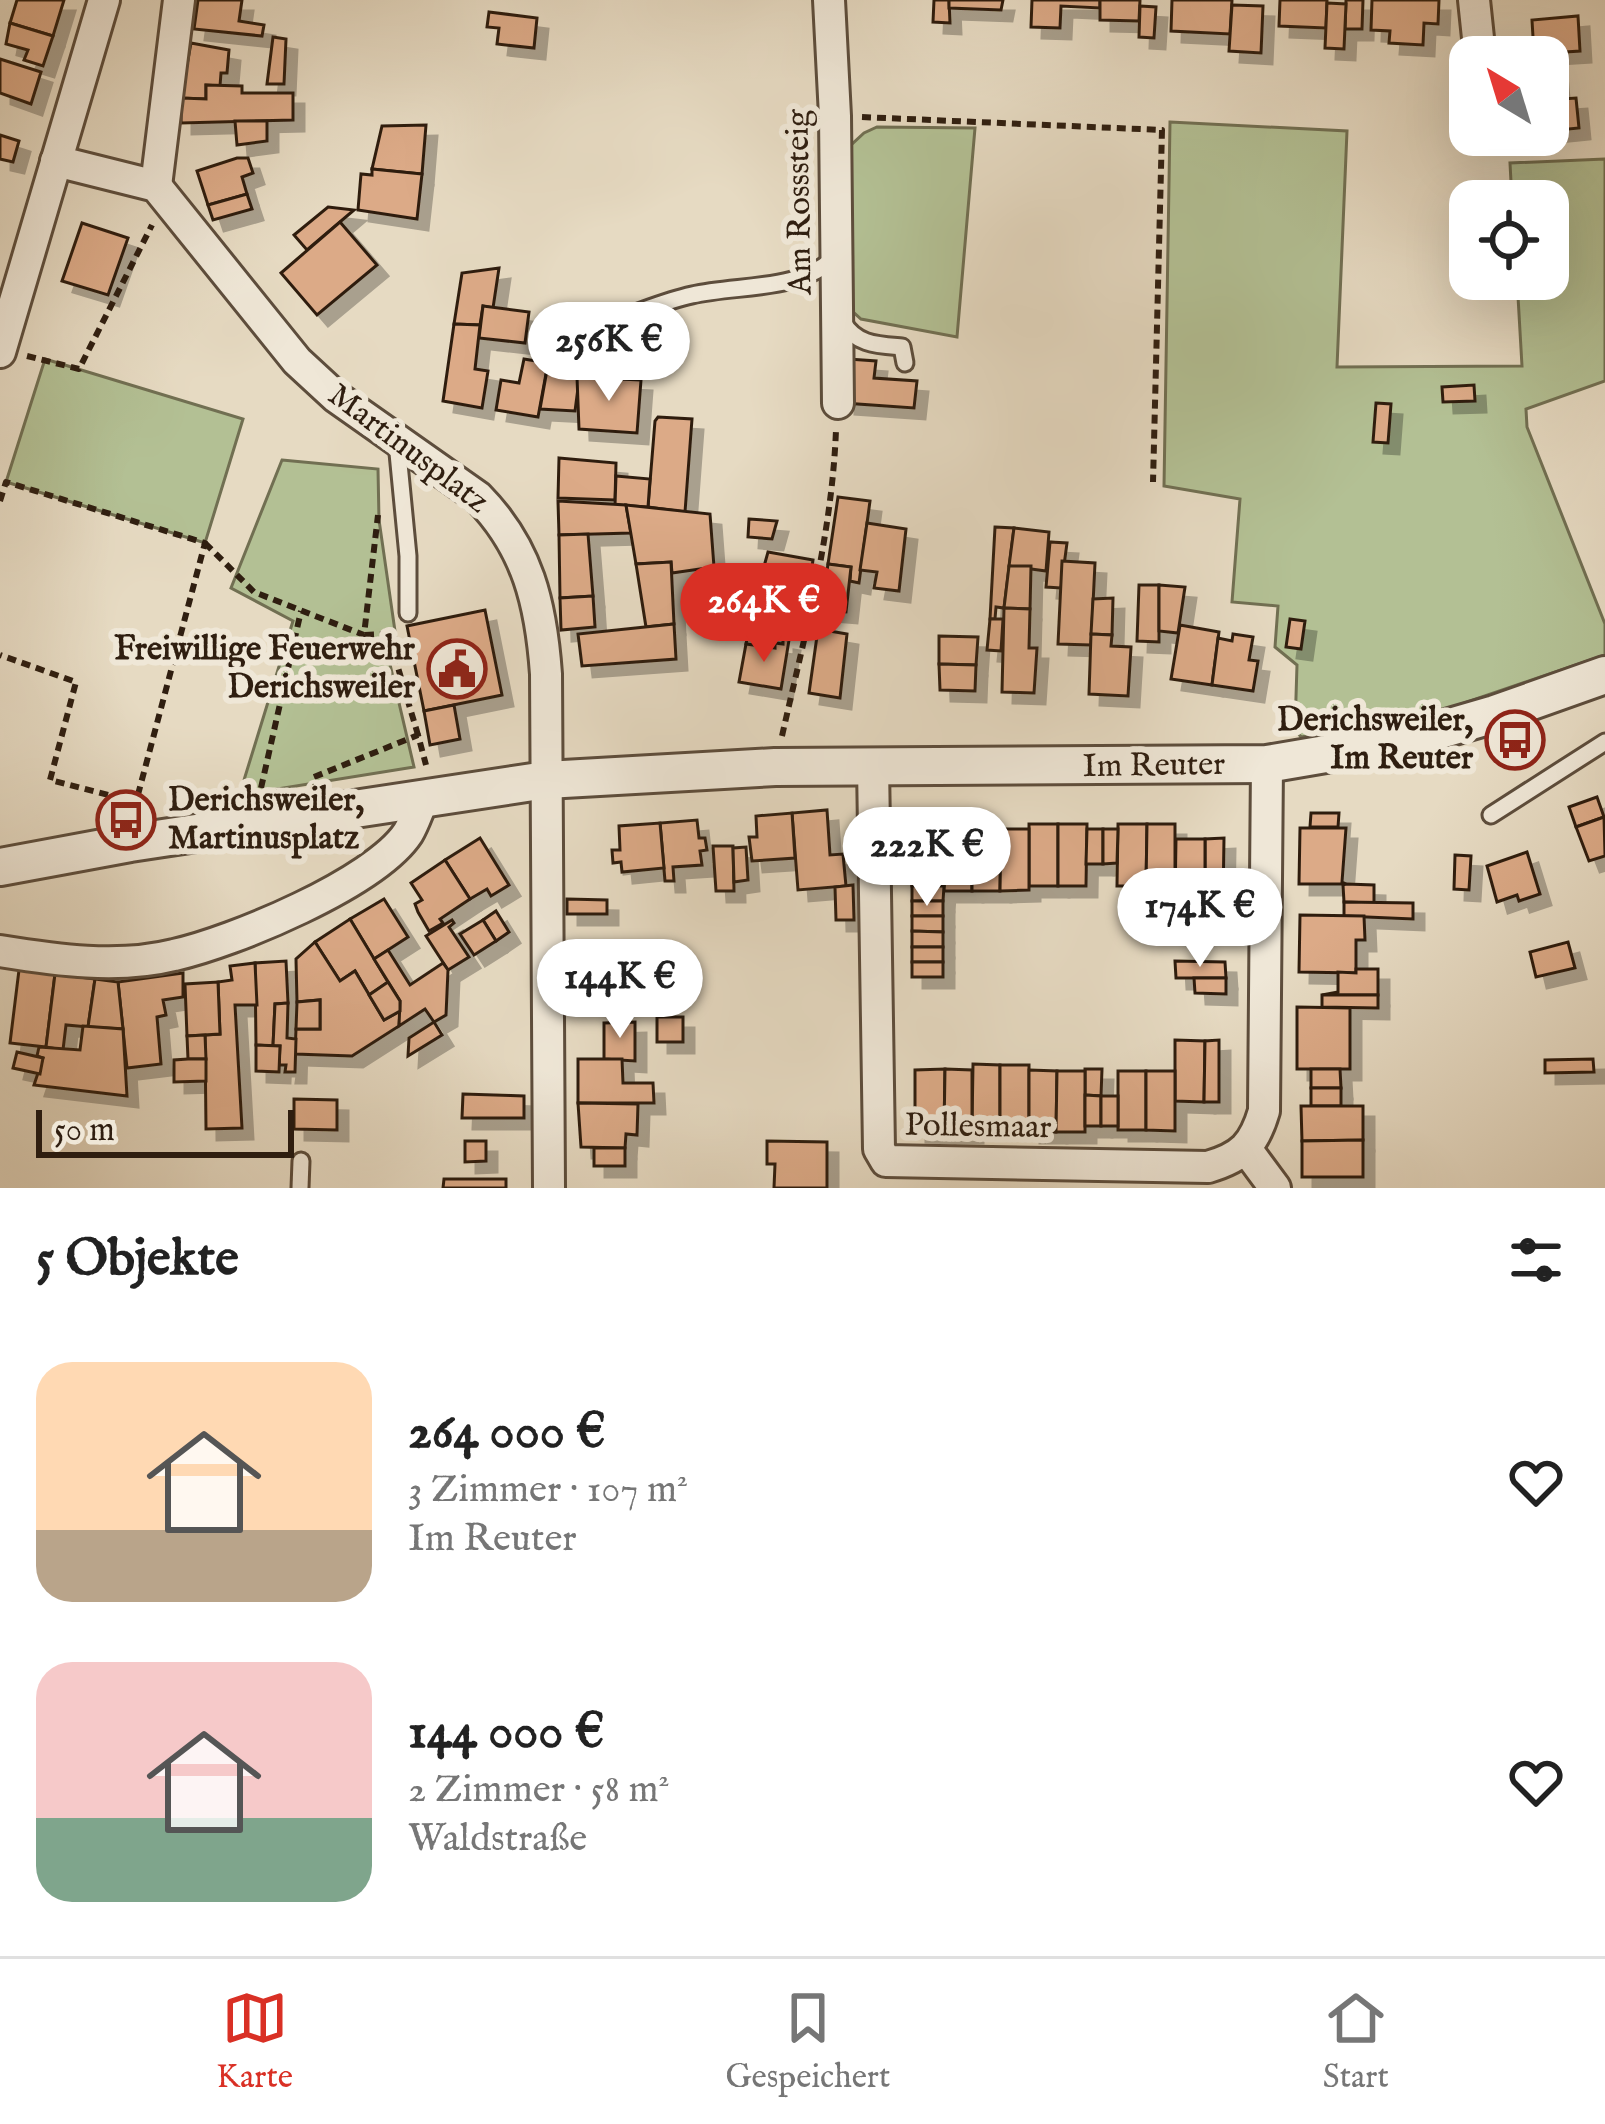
<!DOCTYPE html>
<html lang="de">
<head>
<meta charset="utf-8">
<style>
  :root { --surface:#fff; --page:#f6f6f6; --text:#222; --muted:#767676; --line:#e0e0e0; --accent:#d93025 }
  body { margin:0; font-family:"IM FELL English",serif; background:var(--page); color:var(--text); height:100vh; display:flex; flex-direction:column; font-size:45px; white-space:nowrap }
  * { box-sizing:border-box; margin:0 }
  p { font-size:39px; color:var(--muted) }
  .icon { flex:none; width:66px; height:66px; fill:none; stroke:currentColor; stroke-width:2; stroke-linecap:round; stroke-linejoin:round }
  .map { position:relative; height:1188px; overflow:hidden }
  .side { display:flex; flex-direction:column; background:var(--surface); flex:1 }
  .side>* { flex:none }
  .needle { width:78px; rotate:322deg }
  .controls { position:absolute; left:1449px; top:36px; display:grid; gap:24px }
  .controls a { display:grid; place-items:center; width:120px; height:120px; border-radius:24px; background:var(--surface); box-shadow:0 12px 48px #0002; font-size:60px }
  .scale { position:absolute; left:36px; bottom:30px; width:258px; box-sizing:border-box; padding-left:12px; border:6px solid #2f1e10; border-top:0; font-size:33px; line-height:42px; white-space:nowrap; color:#2f1e10; -webkit-text-stroke:9px #efe7d7; paint-order:stroke }
  .price { position:absolute; translate:-50% -102px; padding:0 27px; border-radius:42px; background:#fff; color:#222; font-size:39px; line-height:78px; filter:drop-shadow(0 3px 6px #0008) }
  .price::after { content:''; position:absolute; left:50%; top:72px; width:36px; height:27px; margin-left:-18px; background:inherit; clip-path:polygon(0 0,100% 0,50% 100%) }
  .price.active { background:var(--accent); color:#fff }
  ul { padding:0; list-style:none }
  li { display:flex; align-items:center; gap:36px; height:300px; padding:0 36px }
  li span { display:grid; place-items:center; flex:none; width:336px; height:240px; border-radius:36px; color:#555 }
  li>.icon { margin-inline-start:auto }
  span .icon { width:144px; height:144px; fill:#fffc; stroke-width:1 }
  li b { font-size:51px }
  h2 { display:flex; justify-content:space-between; align-items:center; height:144px; padding:0 36px; font-size:51px }
  .dock { display:flex; justify-content:space-around; align-items:center; height:168px; border-top:3px solid var(--line); background:var(--surface); font-size:33px; color:var(--muted) }
  .dock a { display:grid; justify-items:center; gap:6px }
  .dock .active { color:var(--accent) }
  .map>svg:first-child { display:block }
</style>
</head>
<body>
<div class="map">
<svg width="1605" height="1188" viewBox="0 0 1605 1188">
  <defs>
    <filter id="shadow"><feDropShadow dx="11" dy="11" stdDeviation="0" flood-color="#0004"/></filter>
  </defs>
  <rect width="100%" height="100%" fill="#e6dac2"/>
  <filter id="stains"><feTurbulence type="fractalNoise" baseFrequency=".00167" numOctaves="4"/><feColorMatrix values="0 0 0 0 .2 0 0 0 0 .09 0 0 0 0 .02 0 0 0 .5 -.17"/></filter>
  <radialGradient id="worn" r=".72"><stop offset=".6" stop-color="#630" stop-opacity="0"/><stop offset="1" stop-color="#630" stop-opacity=".3"/></radialGradient>
  <!-- green -->
  <g fill="#b3c094" stroke="#716f52" stroke-width="3">
    <path d="M1170,122L1347,131L1337,367L1522,366L1517,279H1548V201H1512L1510,163L1605,159V381L1526,409L1527,427L1605,624V655L1435,713L1301,737L1295,729L1297,665L1275,647L1278,606L1232,602L1240,499L1164,486Z"/>
    <path d="M877,127L975,128L957,337L861,319L851,310L850,146L864,133Z"/>
    <path d="M45,359L243,419L205,543L6,482Z"/>
    <path d="M282,460L378,469L379,520L396,638L385,643L414,767L252,793L244,780L293,621L231,588Z"/>
  </g>
  <!-- building -->
  <g fill="#dcaa87" stroke="#2f1e10" stroke-width="3" filter="url(#shadow)">
    <path d="M17,0H64L53,36L10,23Z"/>
    <path d="M198,0H242L239,21L264,25L262,36L194,29Z"/>
    <path d="M934,0H949L950,23L933,22Z"/>
    <path d="M949,0H1003L1001,10L949,8Z"/>
    <path d="M1032,0H1100V8L1061,6L1060,28L1031,27Z"/>
    <path d="M1100,0H1140L1139,21L1100,20Z"/>
    <path d="M1172,0H1232L1230,34L1171,31Z"/>
    <path d="M1280,0H1327L1326,28L1279,26Z"/>
    <path d="M1346,0H1363L1362,29H1345Z"/>
    <path d="M1372,0H1439L1438,24L1424,23L1423,45L1389,43L1390,31L1371,30Z"/>
    <path d="M1327,3L1346,4L1344,49L1325,48Z"/>
    <path d="M1232,5L1263,6L1261,53L1229,51Z"/>
    <path d="M1140,6L1156,7L1154,38L1139,37Z"/>
    <path d="M489,12L537,18L534,48L497,44L499,28L487,27Z"/>
    <path d="M1578,16L1580,51L1534,54L1532,20Z"/>
    <path d="M10,23L53,36L43,66L24,60L28,50L6,44Z"/>
    <path d="M273,37L286,39L284,84H267Z"/>
    <path d="M191,43L229,50L227,73H221L220,86L206,85V99L181,98Z"/>
    <path d="M1555,53L1559,99L1548,100V57H1509Z"/>
    <path d="M0,59L41,72L31,104L0,93Z"/>
    <path d="M206,85L242,86V93H293V120L181,123V98L206,99Z"/>
    <path d="M1576,98L1579,128L1548,131V100Z"/>
    <path d="M235,121H267V141L237,145Z"/>
    <path d="M426,125L422,174L372,169L382,126Z"/>
    <path d="M0,135L19,141L13,162L0,159Z"/>
    <path d="M237,158H248L253,173L242,177L247,194L208,205L197,171Z"/>
    <path d="M372,169L422,174L417,219L358,210L361,174L372,175Z"/>
    <path d="M247,194L252,209L213,220L208,205Z"/>
    <path d="M328,207L354,210L307,250L294,235Z"/>
    <path d="M340,222L377,265L317,315L281,273Z"/>
    <path d="M82,223L128,238L108,295L62,281Z"/>
    <path d="M499,268L493,308L483,306L480,325L454,324L462,273Z"/>
    <path d="M483,306L529,312L525,343L479,338Z"/>
    <path d="M454,324L480,325L475,369L488,371L482,408L443,401Z"/>
    <path d="M541,345L570,349L567,372L547,370L548,363L538,361Z"/>
    <path d="M524,359L548,363L538,417L496,410L501,380L519,383Z"/>
    <path d="M848,359L876,361L874,378L917,381L914,408L844,403Z"/>
    <path d="M547,370L580,373L575,411L540,409Z"/>
    <path d="M577,377L641,380L637,433L579,429Z"/>
    <path d="M1474,385L1475,401L1443,402L1442,387Z"/>
    <path d="M1376,403L1391,404L1388,443L1373,442Z"/>
    <path d="M658,417L692,419L685,512L648,507L655,421Z"/>
    <path d="M559,458L616,463L615,500L558,498Z"/>
    <path d="M616,476L650,479L648,507L615,505Z"/>
    <path d="M838,497L870,501L859,583L850,581L851,567L828,564Z"/>
    <path d="M558,501L626,505L631,533L559,535Z"/>
    <path d="M626,505L710,514L714,567L672,573L671,562L636,564Z"/>
    <path d="M749,519L777,521L772,539L748,537Z"/>
    <path d="M867,523L906,529L899,591L874,588L877,572L860,570Z"/>
    <path d="M995,527L1014,528L1004,608L996,607L995,619H990Z"/>
    <path d="M1014,528L1049,532L1046,571L1009,566Z"/>
    <path d="M588,534L593,596L560,598L559,535Z"/>
    <path d="M1050,542L1067,543L1061,588L1046,587Z"/>
    <path d="M768,552L813,560L808,594L758,588Z"/>
    <path d="M1062,561L1095,563L1091,645L1058,644Z"/>
    <path d="M671,562L674,624L646,627L636,564Z"/>
    <path d="M828,564L851,567L846,612L821,610Z"/>
    <path d="M1009,566H1031L1030,609L1004,608Z"/>
    <path d="M1139,585H1159V642L1137,641Z"/>
    <path d="M1159,585L1185,587L1178,633L1159,631Z"/>
    <path d="M593,596L595,627L561,630L560,598Z"/>
    <path d="M1113,598L1112,635L1091,634L1093,599Z"/>
    <path d="M754,605L774,608L768,647L746,644Z"/>
    <path d="M1004,608L1030,609L1029,648H1037L1034,693L1002,692Z"/>
    <path d="M485,610L502,695L424,711L407,626Z"/>
    <path d="M990,619H1003L1001,651L987,650Z"/>
    <path d="M1290,619L1305,621L1301,649L1286,647Z"/>
    <path d="M674,624L676,659L582,666L578,634Z"/>
    <path d="M1180,625L1219,632L1212,685L1171,679Z"/>
    <path d="M818,629L847,634L840,698L809,693Z"/>
    <path d="M1091,634L1112,635L1111,646L1131,647L1128,696L1089,694Z"/>
    <path d="M1233,634L1253,637L1249,660L1258,661L1253,691L1212,685L1218,638L1232,641Z"/>
    <path d="M939,636L978,637L976,665L939,664Z"/>
    <path d="M783,639L789,640L781,689L739,682L746,644L775,648V643L783,644Z"/>
    <path d="M939,664L976,665L975,691L940,690Z"/>
    <path d="M454,705L460,739L430,745L424,711Z"/>
    <path d="M1597,797L1604,817L1576,827L1569,807Z"/>
    <path d="M827,810L830,855L843,854L846,886L798,890L792,813Z"/>
    <path d="M792,813L795,858L752,861L749,837H757L756,816Z"/>
    <path d="M1311,813H1339L1338,827H1310Z"/>
    <path d="M1604,817L1605,856L1589,861L1576,827Z"/>
    <path d="M697,820L699,838H705L707,850L700,851L702,865L673,867L674,881H665L660,823Z"/>
    <path d="M912,822H943L944,839H912Z"/>
    <path d="M660,823L664,868L622,872L621,862L613,863L612,850H620L619,826Z"/>
    <rect x="1029" y="824" width="29" height="62"/>
    <path d="M1058,824H1087L1086,886H1058Z"/>
    <path d="M1118,824H1147L1146,886H1117Z"/>
    <path d="M1147,824H1175V886H1146Z"/>
    <path d="M944,826L972,827V891H944Z"/>
    <path d="M972,828L1001,829L1000,891H972Z"/>
    <path d="M1300,828H1346L1342,882L1346,884H1299Z"/>
    <path d="M1001,829H1029V890L1000,891Z"/>
    <path d="M1087,829H1103V864H1086Z"/>
    <path d="M1103,829H1118L1117,863L1103,864Z"/>
    <path d="M480,838L509,885L491,896L487,889L470,899L445,860Z"/>
    <path d="M1224,838L1223,902L1205,901V839Z"/>
    <rect x="912" y="839" width="32" height="15"/>
    <path d="M1176,839H1205V901L1175,900Z"/>
    <path d="M713,846H733L734,891H716Z"/>
    <path d="M746,847L748,880L734,882L733,848Z"/>
    <path d="M1527,852L1540,894L1519,901L1517,895L1497,902L1487,866Z"/>
    <path d="M912,854H944V870L912,869Z"/>
    <path d="M1455,855L1471,856L1469,890L1454,889Z"/>
    <path d="M445,860L470,899L440,919L443,923L429,931L418,912L415,904L422,900L411,883Z"/>
    <path d="M912,869L944,870V886H912Z"/>
    <path d="M1346,884L1374,885V903L1344,902L1343,885Z"/>
    <path d="M853,885L854,920H836L835,887Z"/>
    <path d="M912,886H944L943,901H912Z"/>
    <path d="M384,899L408,937L374,959L350,919Z"/>
    <path d="M567,899L607,900V914H567Z"/>
    <rect x="912" y="901" width="31" height="15"/>
    <path d="M1344,902L1413,903V919L1344,916Z"/>
    <path d="M496,911L509,932L496,941L483,920Z"/>
    <path d="M1300,915L1364,916L1365,940H1356V973L1299,972Z"/>
    <path d="M912,916H943V932L912,931Z"/>
    <path d="M350,919L388,982L369,995L355,971L340,981L315,942Z"/>
    <path d="M452,920L454,923L449,927L469,957L448,970L426,936Z"/>
    <path d="M483,920L496,941L474,955L460,934Z"/>
    <path d="M912,931L943,932V947H912Z"/>
    <path d="M315,942L340,981L355,971L384,1020L400,1011L399,1026L352,1056L295,1054L296,1029H320V1000L297,1002L296,959Z"/>
    <path d="M1568,942L1575,968L1536,977L1530,952Z"/>
    <rect x="912" y="947" width="31" height="15"/>
    <path d="M388,950L410,985L443,963L448,970L446,1015L434,1022L425,1009L399,1026L400,1001L374,959Z"/>
    <path d="M286,961L288,1003L275,1004L273,1046L256,1045L255,963Z"/>
    <path d="M1175,961L1225,962L1226,978H1176Z"/>
    <rect x="912" y="962" width="31" height="15"/>
    <path d="M255,963L257,1005H235L242,1128L206,1129L205,1035L220,1034L218,982L232,980L230,966Z"/>
    <path d="M1356,969H1378V995H1322L1338,992V972L1356,973Z"/>
    <path d="M19,970L55,974L46,1047L10,1043Z"/>
    <path d="M183,973V997L163,1000L166,1015L157,1017L161,1064L127,1068L118,982Z"/>
    <path d="M55,974L95,979L88,1027L66,1025L63,1050L46,1047Z"/>
    <path d="M1194,978H1226V994L1195,993Z"/>
    <path d="M95,979L118,982L123,1029L88,1027Z"/>
    <path d="M218,982L220,1034L187,1036L185,984Z"/>
    <path d="M388,982L400,1001V1011L384,1020L369,995Z"/>
    <path d="M1322,995H1378V1008L1322,1007Z"/>
    <path d="M320,1000V1029H296L297,1002Z"/>
    <path d="M288,1003L287,1038L296,1039L295,1072H285L286,1065H279L280,1046H273L275,1004Z"/>
    <path d="M1297,1007L1350,1008V1069H1297Z"/>
    <rect x="657" y="1017" width="26" height="25"/>
    <path d="M434,1022L442,1035L408,1056L409,1038Z"/>
    <path d="M635,1022V1061L604,1059V1023Z"/>
    <path d="M83,1026L123,1029L127,1096L34,1085L43,1058L37,1056L39,1047L80,1050Z"/>
    <path d="M205,1035L206,1059H188L187,1036Z"/>
    <path d="M1175,1040L1205,1041L1204,1102L1175,1101Z"/>
    <path d="M1219,1040V1102H1204L1205,1041Z"/>
    <path d="M256,1045L280,1046L279,1072L256,1071Z"/>
    <path d="M17,1052L43,1058L40,1074L13,1068Z"/>
    <path d="M188,1059H206V1081L174,1082V1060Z"/>
    <path d="M578,1059H622L623,1083H653L654,1103H578Z"/>
    <path d="M1593,1059L1594,1072L1545,1073V1060Z"/>
    <path d="M973,1064L1000,1065V1126H972Z"/>
    <path d="M1000,1065H1029V1125L1000,1126Z"/>
    <path d="M945,1069L944,1132L915,1131V1070Z"/>
    <path d="M945,1069L972,1070V1132H944Z"/>
    <path d="M1085,1069H1102L1101,1096L1085,1095Z"/>
    <path d="M1311,1069H1340L1341,1088H1311Z"/>
    <path d="M1029,1070L1057,1071L1056,1132H1029Z"/>
    <path d="M1057,1071H1085V1132H1056Z"/>
    <rect x="1118" y="1071" width="28" height="59"/>
    <path d="M1146,1071H1175V1131L1146,1130Z"/>
    <rect x="1311" y="1088" width="30" height="18"/>
    <path d="M463,1094L524,1096V1118H462Z"/>
    <path d="M1085,1095L1101,1096V1126H1085Z"/>
    <rect x="1101" y="1096" width="17" height="30"/>
    <path d="M294,1099L337,1100V1130L294,1129Z"/>
    <path d="M578,1103L638,1104L637,1135L626,1134L625,1148L581,1147Z"/>
    <path d="M1301,1106H1363V1140L1302,1141Z"/>
    <path d="M1363,1140V1177H1302V1141Z"/>
    <path d="M465,1141H486V1161L465,1162Z"/>
    <path d="M767,1141L827,1142V1188H774L775,1164H767Z"/>
    <rect x="594" y="1148" width="31" height="18"/>
    <path d="M444,1179H506V1188H443Z"/>
  </g>
  <g fill="none" stroke-linecap="round" stroke-linejoin="round">
    <defs>
      <g id="service">
        <path d="M843,322C856,345 878,345 902,347L905,363"/>
        <path d="M546,326C599,336 641,306 692,295C739,284 799,292 835,257"/>
        <path d="M397,443L408,556V613"/>
        <path d="M1491,815L1605,742"/>
        <path d="M300,1188L301,1161"/>
      </g>
      <g id="minor">
        <path d="M829,0L835,116L838,403"/>
        <path d="M1474,0L1480,57"/>
        <path d="M56,161L156,186L297,361L336,397L478,497C528,548 541,604 546,674L549,1188"/>
        <path d="M156,186L179,0"/>
        <path d="M0,352L104,0"/>
        <path d="M873,765L879,1149L886,1161L1208,1167C1242,1157 1254,1145 1264,1111L1267,764"/>
        <path d="M0,951C56,960 118,969 174,955C233,942 375,883 408,833C414,823 418,810 423,799"/>
        <path d="M1247,1150L1275,1188"/>
      </g>
      <path id="tertiary" d="M0,867L130,843L546,780L775,767L1267,764L1402,741L1495,714L1605,675"/>
    </defs>
    <!-- service casing -->
    <use href="#service" stroke="#5d4d3c" stroke-width="21"/>
    <!-- minor casing -->
    <use href="#minor" stroke="#5d4d3c" stroke-width="36"/>
    <!-- tertiary casing -->
    <use href="#tertiary" stroke="#5d4d3c" stroke-width="42"/>
    <!-- path -->
    <g stroke="#2f1e10" stroke-width="6" stroke-dasharray="9 6" stroke-linecap="butt">
      <path d="M862,117L1162,130L1153,482"/>
      <path d="M27,356L79,369L152,225"/>
      <path d="M0,501L6,482L205,543L136,802L50,780L76,682L0,655"/>
      <path d="M205,543L254,592L364,635L378,515"/>
      <path d="M365,635L388,634L418,735"/>
      <path d="M782,736C805,634 832,534 836,430"/>
      <path d="M314,777L418,735L426,765"/>
      <path d="M261,788L301,611"/>
    </g>
    <!-- service -->
    <use href="#service" stroke="#efe7d7" stroke-width="15"/>
    <!-- minor -->
    <use href="#minor" stroke="#efe7d7" stroke-width="30"/>
    <!-- tertiary -->
    <use href="#tertiary" stroke="#efe7d7" stroke-width="36"/>
  </g>
  <!-- icons -->
  <defs>
    <symbol id="civic-ring" viewBox="-11 -11 22 22"><circle r="9.5" fill="#efe7d7" stroke="#8f2418" stroke-width="1.5"/><path d="M-.6-6.5H3V-4.5H.6V-3L4-1V1h2V6H-6V1h2V-1L-.6-3ZM-1.2 2.5V6h2.4V2.5Z" fill="#8f2418"/></symbol>
    <symbol id="bus-ring" viewBox="-11 -11 22 22"><circle r="9.5" fill="#efe7d7" stroke="#8f2418" stroke-width="1.5"/><path d="M-5-6H5V4H4V6H2V4H-2V6H-4V4H-5ZM-3.5-4V0h7V-4ZM-3.5 1.2v1.5H-2V1.2ZM2 1.2v1.5H3.5V1.2Z" fill="#8f2418"/></symbol>
  </defs>
  <g fill-rule="evenodd">
    <use href="#civic-ring" x="424" y="636" width="66" height="66"/>
    <use href="#bus-ring" x="1482" y="707" width="66" height="66"/>
    <use href="#bus-ring" x="93" y="787" width="66" height="66"/>
  </g>
  <g text-anchor="middle" dominant-baseline="central" stroke-width="12" stroke-linejoin="round" paint-order="stroke">
    <!-- street labels -->
    <g font-size="33" fill="#2f1e10" stroke="#efe7d7">
      <text transform="translate(800 202) rotate(-91)">Am Rosssteig</text>
      <text transform="translate(408 449) rotate(37)">Martinusplatz</text>
      <text transform="translate(1154 766) rotate(-1)">Im Reuter</text>
      <text transform="translate(978 1127) rotate(1)">Pollesmaar</text>
    </g>
    <!-- poi labels -->
    <g font-size="33" font-weight="bold" fill="#2f1e10" stroke="#efe7d7" text-anchor="end">
      <text x="415" y="650">Freiwillige Feuerwehr<tspan x="415" dy="38">Derichsweiler</tspan></text>
      <text x="1473" y="721">Derichsweiler,<tspan x="1473" dy="38">Im Reuter</tspan></text>
      <text x="168" y="801" text-anchor="start">Derichsweiler,<tspan x="168" dy="38">Martinusplatz</tspan></text>
    </g>
  </g>
  <rect width="100%" height="100%" filter="url(#stains)"/>
  <rect width="100%" height="100%" fill="url(#worn)"/>
</svg>
<div class="controls">
<a><svg class="needle" viewBox="-14 -14 28 28"><path d="M0-13l5 13h-10z" fill="#e53935"/><path d="M0 13l5-13h-10z" fill="#767676"/></svg></a>
<a><svg class="icon" aria-label="locate" viewBox="0 0 24 24"><circle cx="12" cy="12" r="6"/><path d="M12 2v4M12 18v4M2 12h4M18 12h4"/></svg></a>
</div>
<div class="scale">50 m</div>
<b class="price" style="left:609px;top:404px">256K €</b>
<b class="price active" style="left:764px;top:665px">264K €</b>
<b class="price" style="left:927px;top:909px">222K €</b>
<b class="price" style="left:1200px;top:970px">174K €</b>
<b class="price" style="left:620px;top:1041px">144K €</b>
</div>
<section class="side">
<h2>5 Objekte<svg class="icon" aria-label="filters" viewBox="0 0 24 24"><path d="M4 7h16M4 17h16"/><circle cx="9" cy="7" r="2"/><circle cx="15" cy="17" r="2"/></svg></h2>
<ul>
<li><span style="background:linear-gradient(#ffd9b3 70%,#b9a48a 0)"><svg class="icon" aria-label="home" viewBox="0 0 24 24"><path d="M3 11l9-7 9 7M6 9v11h12V9"/></svg></span><div><b>264 000 €</b><p>3 Zimmer · 107 m²</p><p>Im Reuter</p></div><svg class="icon" aria-label="heart" viewBox="0 0 24 24"><path d="M12 20l-8-8c-3-5 5-10 8-4 3-6 11-1 8 4z"/></svg></li>
<li><span style="background:linear-gradient(#f6c9c9 65%,#7fa58c 0)"><svg class="icon" aria-label="home" viewBox="0 0 24 24"><path d="M3 11l9-7 9 7M6 9v11h12V9"/></svg></span><div><b>144 000 €</b><p>2 Zimmer · 58 m²</p><p>Waldstraße</p></div><svg class="icon" aria-label="heart" viewBox="0 0 24 24"><path d="M12 20l-8-8c-3-5 5-10 8-4 3-6 11-1 8 4z"/></svg></li>
</ul>
</section>
<nav class="dock">
<a class="active"><svg class="icon" aria-label="map" viewBox="0 0 24 24"><path d="M3 6l6-2 6 2 6-2v14l-6 2-6-2-6 2zM9 4v14M15 6v14"/></svg>Karte</a>
<a><svg class="icon" aria-label="saved" viewBox="0 0 24 24"><path d="M7 4h10v16l-5-4-5 4z"/></svg>Gespeichert</a>
<a><svg class="icon" aria-label="home" viewBox="0 0 24 24"><path d="M3 11l9-7 9 7M6 9v11h12V9"/></svg>Start</a>
</nav>
</body>
</html>
